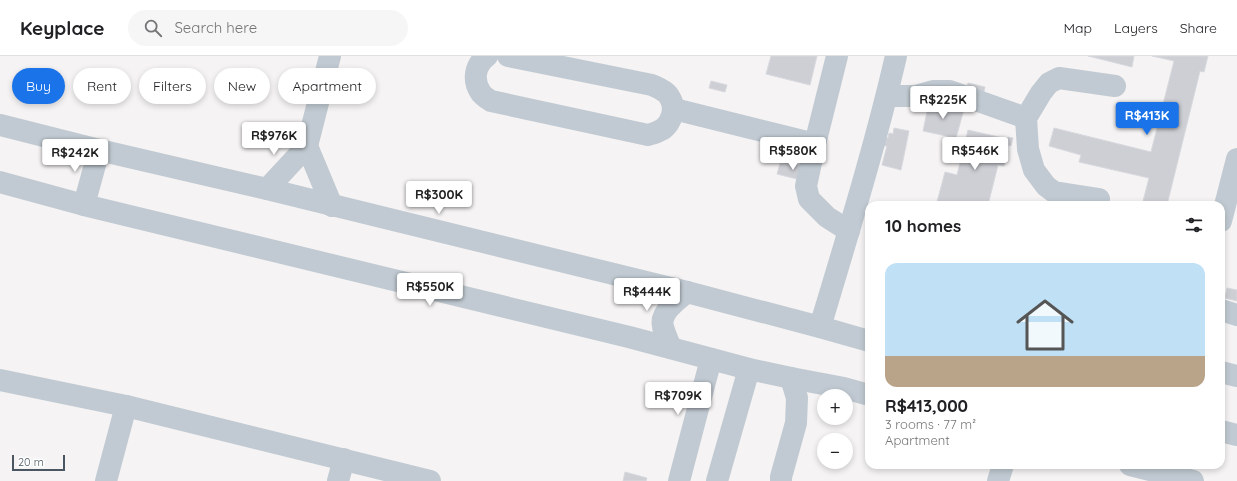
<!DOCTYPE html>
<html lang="en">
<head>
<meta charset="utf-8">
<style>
  :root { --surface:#fff; --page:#f6f6f6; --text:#202124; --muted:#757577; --line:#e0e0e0; --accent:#1a73e8 }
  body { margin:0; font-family:Quicksand,sans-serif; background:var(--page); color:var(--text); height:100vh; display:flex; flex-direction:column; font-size:15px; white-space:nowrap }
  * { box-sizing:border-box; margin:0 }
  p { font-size:13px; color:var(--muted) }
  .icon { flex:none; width:22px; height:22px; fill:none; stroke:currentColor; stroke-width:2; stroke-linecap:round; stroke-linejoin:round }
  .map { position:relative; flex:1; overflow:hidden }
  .drawer { position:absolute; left:865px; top:145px; width:360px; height:268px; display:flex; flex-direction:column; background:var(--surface); border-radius:12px; box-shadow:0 2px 6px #0003 }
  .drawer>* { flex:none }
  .hud { position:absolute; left:12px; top:12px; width:380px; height:36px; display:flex; gap:8px }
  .fabs { position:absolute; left:817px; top:333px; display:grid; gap:8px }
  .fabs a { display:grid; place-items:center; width:36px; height:36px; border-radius:50%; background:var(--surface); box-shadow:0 2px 6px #0003; font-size:20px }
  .scale { position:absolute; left:12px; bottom:10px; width:53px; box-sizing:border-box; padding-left:4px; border:2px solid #4a5661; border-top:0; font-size:11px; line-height:14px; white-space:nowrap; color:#4a5661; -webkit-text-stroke:3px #fff; paint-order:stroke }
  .price { position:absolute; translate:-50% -34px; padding:0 9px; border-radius:4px; background:#fff; color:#222; font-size:13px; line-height:26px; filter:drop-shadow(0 1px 2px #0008) }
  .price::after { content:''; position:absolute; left:50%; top:24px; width:12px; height:9px; margin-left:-6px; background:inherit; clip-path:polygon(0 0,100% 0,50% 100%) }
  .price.current { background:var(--accent); color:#fff }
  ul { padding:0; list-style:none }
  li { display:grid; align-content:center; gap:8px; height:212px; padding:0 20px }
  li span { display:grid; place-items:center; height:124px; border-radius:12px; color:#555 }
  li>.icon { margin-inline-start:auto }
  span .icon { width:72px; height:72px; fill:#fffc; stroke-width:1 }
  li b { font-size:17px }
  h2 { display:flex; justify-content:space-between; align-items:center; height:48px; padding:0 20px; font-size:17px }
  .tag { padding:0 14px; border-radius:18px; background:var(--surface); box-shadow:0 2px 6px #0003; font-size:14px; line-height:36px }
  .tag.current { background:var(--accent); color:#fff }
  header { display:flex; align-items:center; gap:24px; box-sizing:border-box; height:56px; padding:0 20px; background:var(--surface); border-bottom:1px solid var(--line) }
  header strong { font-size:19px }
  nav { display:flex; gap:22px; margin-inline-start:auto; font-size:14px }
  .search { width:280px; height:36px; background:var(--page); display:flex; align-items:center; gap:10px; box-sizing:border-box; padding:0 14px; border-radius:22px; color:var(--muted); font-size:15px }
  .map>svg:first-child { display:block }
</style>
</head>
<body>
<header>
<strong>Keyplace</strong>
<div class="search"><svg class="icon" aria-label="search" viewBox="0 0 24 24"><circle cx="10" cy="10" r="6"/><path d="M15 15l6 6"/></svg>Search here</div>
<nav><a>Map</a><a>Layers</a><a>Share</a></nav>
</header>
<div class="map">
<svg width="1237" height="425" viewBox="0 0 1237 425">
  <rect width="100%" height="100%" fill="#f5f3f3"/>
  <!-- building -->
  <g fill="#cdcfd5" stroke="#d7d9de">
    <path d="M771,0H817L810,29L766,18Z"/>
    <path d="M1088,0H1134L1132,11Z"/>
    <path d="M1152,0H1208L1204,16L1200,15L1167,149H1142L1149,122L1079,106L1081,99L1049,90L1054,72L1151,96L1174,5Z"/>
    <path d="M711,25L727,29L725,36L709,32Z"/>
    <path d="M968,27L985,31L983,40L965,36Z"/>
    <path d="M929,46L964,53L956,82L923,75Z"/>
    <path d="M894,72L909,75L901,114L882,109L887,90H884L886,82H888L889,77L893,78Z"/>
    <path d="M968,74L1007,83L1008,81L1013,82L1011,90L1008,89L1007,95H1008L1004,110L998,109L988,149H948L937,146L945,116L957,119Z"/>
    <path d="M781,104L808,112L805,125L777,118Z"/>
    <path d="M1227,232L1237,234V245L1225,242Z"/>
    <path d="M625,416L647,422L646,425H623Z"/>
  </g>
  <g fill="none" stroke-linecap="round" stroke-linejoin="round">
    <!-- minor -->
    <g stroke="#c1cad2" stroke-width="22">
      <path d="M487,0C475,9 472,24 481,37C483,40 488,43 491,45L648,79C653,78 658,76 663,73C672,66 676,52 670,42C667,35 658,32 652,29L508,0"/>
      <path d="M837,0L815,88L806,130L809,143L827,161L849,175"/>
      <path d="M887,40H916L933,35H950L1026,62"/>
      <path d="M674,53L815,88"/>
      <path d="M0,69L99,94L267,133L687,236L820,271L869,285"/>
      <path d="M307,90L332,150"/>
      <path d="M0,126L84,149L629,281L749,313L791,322L844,332L869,339"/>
      <path d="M267,133L307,90L330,0"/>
      <path d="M1099,143L1054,136L1046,130L1034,114L1028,93L1026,62L1041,37L1049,27L1059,22L1115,30"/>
      <path d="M84,149L99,94"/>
      <path d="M1221,165L1237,103"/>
      <path d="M1221,254L1237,259"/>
      <path d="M820,271C847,181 875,91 896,0"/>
      <path d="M671,292C668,285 665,278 663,271C659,256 677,245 687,236"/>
      <path d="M1221,316L1237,320"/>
      <path d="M0,324L126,350L430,425"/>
      <path d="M1221,375L1237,379"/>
      <path d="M1130,409L1193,425"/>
      <path d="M106,425L126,350"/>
      <path d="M338,425L344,403"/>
      <path d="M679,425L711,303"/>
      <path d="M717,425L749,313"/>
      <path d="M781,425V421L796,367L797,342L791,322"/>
      <path d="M998,425L1003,409"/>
    </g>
  </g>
</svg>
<div class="fabs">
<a>+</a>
<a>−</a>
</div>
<div class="scale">20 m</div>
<b class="price" style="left:943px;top:64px">R$225K</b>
<b class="price current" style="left:1147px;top:80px">R$413K</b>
<b class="price" style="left:274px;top:100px">R$976K</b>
<b class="price" style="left:793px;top:115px">R$580K</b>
<b class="price" style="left:975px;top:115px">R$546K</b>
<b class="price" style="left:75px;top:117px">R$242K</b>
<b class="price" style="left:439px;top:159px">R$300K</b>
<b class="price" style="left:430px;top:251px">R$550K</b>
<b class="price" style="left:647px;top:256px">R$444K</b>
<b class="price" style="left:678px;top:360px">R$709K</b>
<div class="hud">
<a class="tag current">Buy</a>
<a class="tag">Rent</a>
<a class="tag">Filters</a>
<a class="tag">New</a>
<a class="tag">Apartment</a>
</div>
<section class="drawer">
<h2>10 homes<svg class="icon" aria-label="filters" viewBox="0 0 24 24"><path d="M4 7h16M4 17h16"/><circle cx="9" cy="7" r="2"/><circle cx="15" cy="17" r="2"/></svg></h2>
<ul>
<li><span style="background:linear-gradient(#bfe0f5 75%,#b9a48a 0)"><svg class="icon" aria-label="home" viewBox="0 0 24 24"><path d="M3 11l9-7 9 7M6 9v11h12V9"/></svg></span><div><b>R$413,000</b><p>3 rooms · 77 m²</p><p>Apartment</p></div></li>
</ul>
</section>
</div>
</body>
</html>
